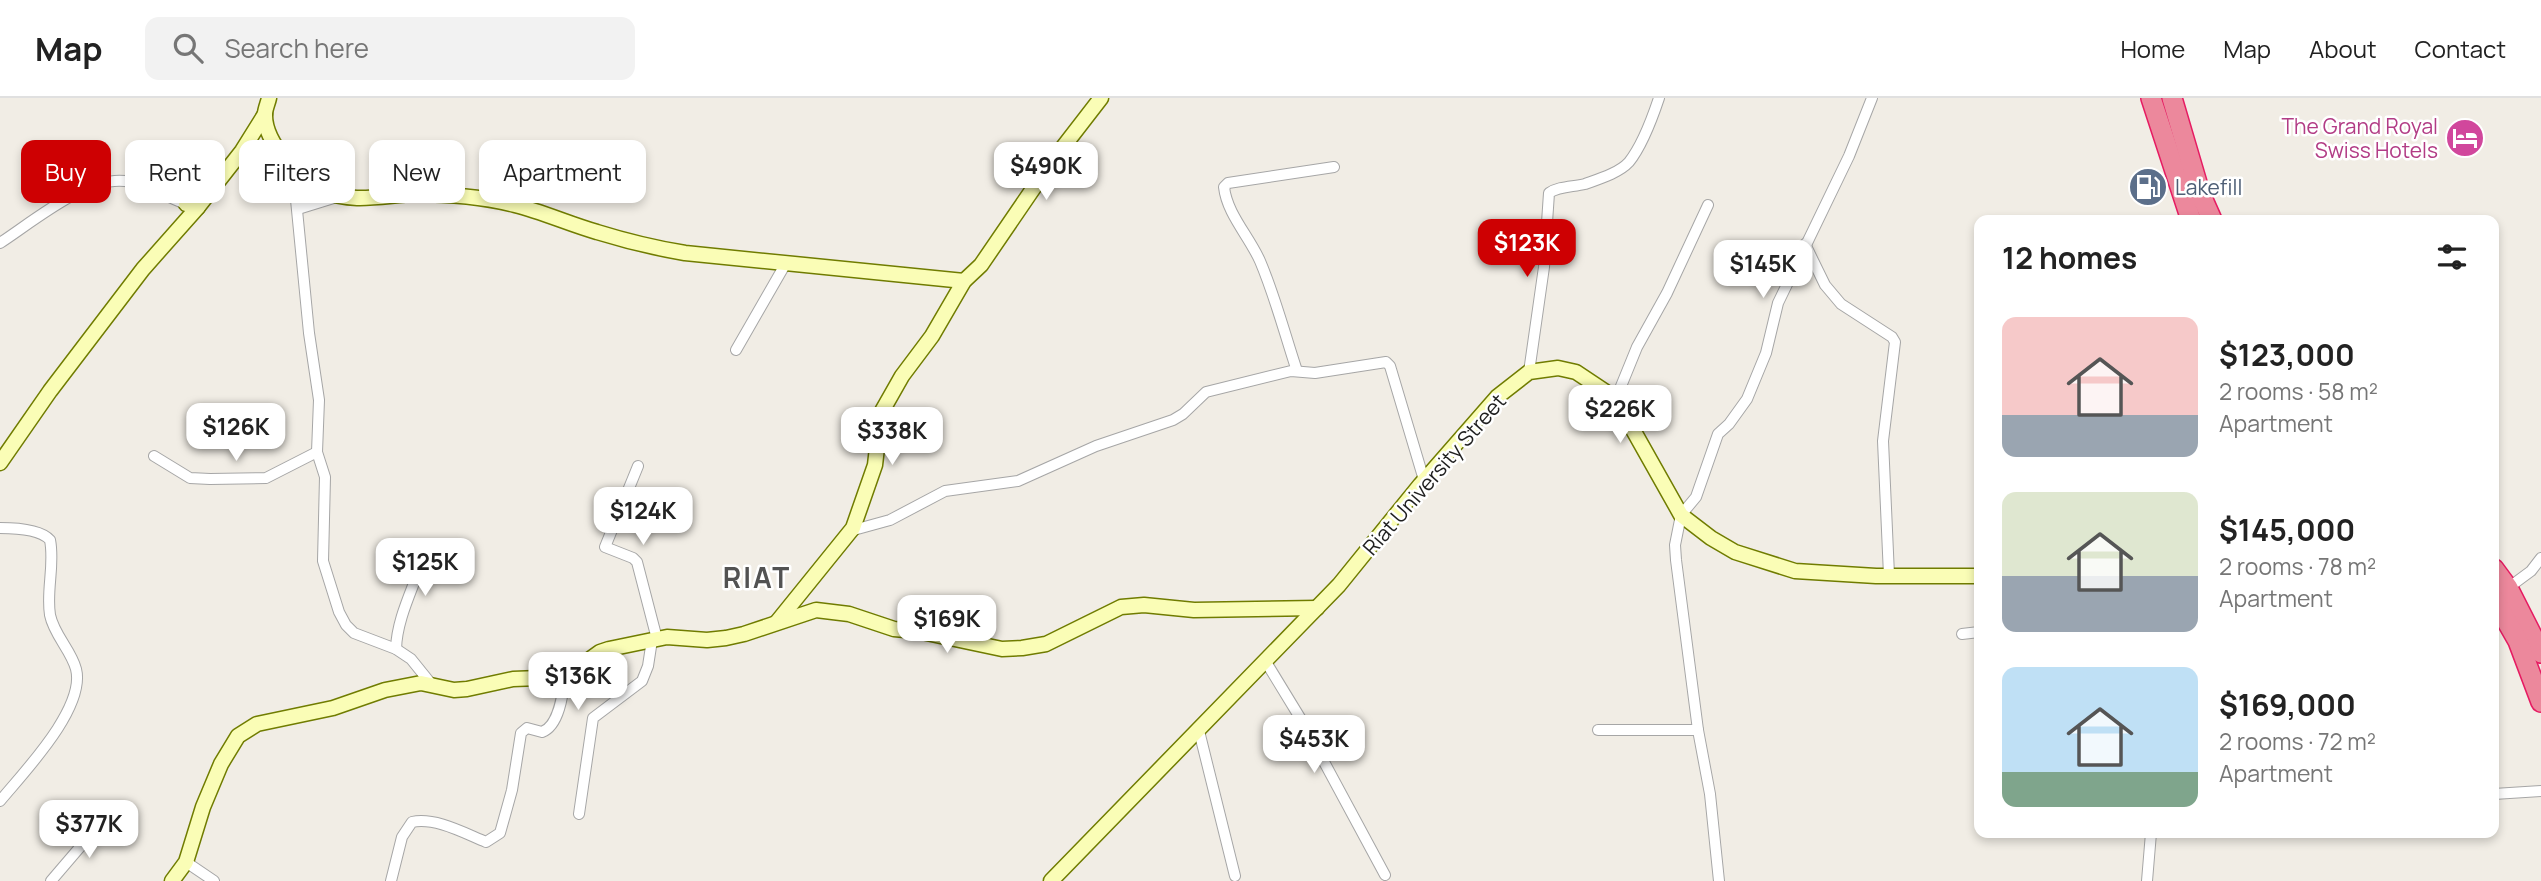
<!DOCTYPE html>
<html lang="en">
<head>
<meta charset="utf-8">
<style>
  :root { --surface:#fff; --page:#f2f2f2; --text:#222; --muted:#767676; --line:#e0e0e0; --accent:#ce0002 }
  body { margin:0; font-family:Manrope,sans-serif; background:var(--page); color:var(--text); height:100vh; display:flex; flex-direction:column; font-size:26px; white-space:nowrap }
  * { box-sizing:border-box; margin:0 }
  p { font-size:23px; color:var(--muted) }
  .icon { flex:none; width:38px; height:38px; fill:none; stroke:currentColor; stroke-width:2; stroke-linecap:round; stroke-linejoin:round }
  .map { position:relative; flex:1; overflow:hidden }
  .details { position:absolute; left:1974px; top:117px; width:525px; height:623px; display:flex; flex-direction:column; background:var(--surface); border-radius:14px; box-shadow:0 4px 10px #0003 }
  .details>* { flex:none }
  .guide { position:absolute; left:21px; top:42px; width:665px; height:63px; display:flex; gap:14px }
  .price { position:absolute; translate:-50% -60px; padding:0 16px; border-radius:14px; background:#fff; color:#222; font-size:23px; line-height:46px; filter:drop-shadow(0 2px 4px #0008) }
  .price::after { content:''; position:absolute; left:50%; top:42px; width:21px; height:16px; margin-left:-10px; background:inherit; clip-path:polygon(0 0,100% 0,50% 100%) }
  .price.on { background:var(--accent); color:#fff }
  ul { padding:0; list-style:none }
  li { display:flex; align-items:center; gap:21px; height:175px; padding:0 28px }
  li span { display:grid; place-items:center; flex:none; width:196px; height:140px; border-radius:14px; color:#555 }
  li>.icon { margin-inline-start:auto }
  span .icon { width:84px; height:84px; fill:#fffc; stroke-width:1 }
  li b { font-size:30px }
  h2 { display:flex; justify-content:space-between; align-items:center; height:84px; padding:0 28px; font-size:30px }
  .chip { padding:0 24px; border-radius:14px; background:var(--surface); box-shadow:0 4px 10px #0003; font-size:24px; line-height:63px }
  .chip.on { background:var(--accent); color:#fff }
  header { display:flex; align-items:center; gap:42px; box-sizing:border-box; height:98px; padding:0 35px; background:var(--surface); border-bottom:2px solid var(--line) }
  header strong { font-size:33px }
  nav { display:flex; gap:38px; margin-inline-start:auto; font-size:24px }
  .search { width:490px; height:63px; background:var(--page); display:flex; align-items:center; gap:18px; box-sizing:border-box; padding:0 24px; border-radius:14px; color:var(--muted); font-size:26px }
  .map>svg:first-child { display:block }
</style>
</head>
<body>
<header>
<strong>Map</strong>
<div class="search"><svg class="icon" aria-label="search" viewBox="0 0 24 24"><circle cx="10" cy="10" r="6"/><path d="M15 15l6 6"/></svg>Search here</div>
<nav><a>Home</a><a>Map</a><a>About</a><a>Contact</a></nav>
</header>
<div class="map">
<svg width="2541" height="783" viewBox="0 0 2541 783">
  <rect width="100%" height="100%" fill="#f1ede5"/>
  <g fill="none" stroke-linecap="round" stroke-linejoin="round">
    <defs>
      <g id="street">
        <path d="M293,71L309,235L319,302L317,354L325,379L323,463L339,514L346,527L354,535L396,551L411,561L432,587"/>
        <path d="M298,111L340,98"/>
        <path d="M0,145C31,125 87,78 125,83C145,86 167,99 186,106"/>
        <path d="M1805,146L1825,187L1841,206L1892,239L1895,244L1883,343L1889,477"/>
        <path d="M736,252L786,165"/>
        <path d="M1297,273C1285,237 1275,198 1260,163C1249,138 1227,116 1224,89L1228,85L1334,69"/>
        <path d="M1529,274L1544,169L1549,95C1559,88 1573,89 1585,86C1599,81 1619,75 1629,64C1641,49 1653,18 1659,0"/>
        <path d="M1615,303L1637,249L1667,195L1708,107"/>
        <path d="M154,358L190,380L210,381L266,380L317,354"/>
        <path d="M638,368L605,449L633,460L637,464L657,541"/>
        <path d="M0,430C14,430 40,431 50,442C55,467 46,492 50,517C54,537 71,552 76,571C86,610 24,674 0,703"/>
        <path d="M850,433L890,422L945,393L1018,383L1096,348L1173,322L1183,316L1206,294L1291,273L1315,275L1386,264L1390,268L1424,382"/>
        <path d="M2508,490L2531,473L2541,460"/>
        <path d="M1962,536L1979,534"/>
        <path d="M396,551C397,515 419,481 427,446"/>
        <path d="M1266,564L1302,623L1385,777"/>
        <path d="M1598,632H1698"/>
        <path d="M1199,633L1235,778"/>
        <path d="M2494,696L2541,693"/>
        <path d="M579,716L593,620L642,583L648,568L652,542"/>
        <path d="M186,764L214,783"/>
        <path d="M51,783L104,721"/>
        <path d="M391,783L402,739L412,724C435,719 464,735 486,744L500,735L512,692L521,635L527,630L542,634C559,628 563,596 565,579"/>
        <path d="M1719,783L1710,696L1698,632L1676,462L1675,447L1681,417L1696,399L1718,336L1729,326L1747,301L1766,255L1778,205L1849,58L1872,0"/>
        <path d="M2147,783L2151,735"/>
      </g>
      <g id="secondary">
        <path d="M269,0C268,5 265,11 265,16C264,45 300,82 324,93C352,106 386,97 415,96C447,96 484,99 515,107C543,114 569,126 597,134C626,143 655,150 685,155L964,183"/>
        <path d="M186,106L198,109L242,53L265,16"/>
        <path d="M0,365L50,293L143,171L198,109"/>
        <path d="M777,524L853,430L875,367L881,315L902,278L932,238L964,183L981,167L1050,66L1101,0"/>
        <path d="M172,783L186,764L203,709L221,666L238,638L257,626L333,610L385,592L421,585L454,592L467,591L513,581L565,579L600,554L609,551L667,539L707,542L726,540L744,536L816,512L849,516L894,531L917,533L1002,551L1022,550L1046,546L1121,509L1144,507L1194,512L1317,510"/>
        <path d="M1051,783L1339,487L1420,387L1497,299L1529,274L1558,270L1576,274L1606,294L1623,314L1681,417L1711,440L1735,454L1795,473L1876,478H1979"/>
      </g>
      <g id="highway">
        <path d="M2151,0L2191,122"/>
        <path d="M2172,0L2200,95L2212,122"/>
        <path d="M2494,471L2508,490L2541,555"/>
        <path d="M2494,501L2518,543L2541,604"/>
      </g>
    </defs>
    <!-- street casing -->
    <use href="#street" stroke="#a6a6a6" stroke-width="12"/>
    <!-- secondary casing -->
    <use href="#secondary" stroke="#707c00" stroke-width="17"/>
    <!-- highway casing -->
    <use href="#highway" stroke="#e61b62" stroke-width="22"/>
    <!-- street -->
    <use href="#street" stroke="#fff" stroke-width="10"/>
    <!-- secondary -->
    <use href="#secondary" stroke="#fafdb6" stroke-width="14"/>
    <!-- highway -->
    <use href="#highway" stroke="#ec889c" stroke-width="19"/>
  </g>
  <!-- icons -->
  <defs>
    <symbol id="hotel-disc" viewBox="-11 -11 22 22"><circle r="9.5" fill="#d1479c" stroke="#fff"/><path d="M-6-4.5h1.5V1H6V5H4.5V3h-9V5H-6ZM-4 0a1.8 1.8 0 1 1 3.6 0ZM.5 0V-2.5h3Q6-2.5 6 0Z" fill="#fff"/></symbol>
    <symbol id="fuel-disc" viewBox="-11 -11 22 22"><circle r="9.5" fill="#5c6f8a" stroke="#fff"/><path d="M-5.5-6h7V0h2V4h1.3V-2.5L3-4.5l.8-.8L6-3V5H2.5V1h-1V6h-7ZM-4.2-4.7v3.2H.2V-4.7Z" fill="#fff"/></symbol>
  </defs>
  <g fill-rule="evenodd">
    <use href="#hotel-disc" x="2443" y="18" width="44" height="44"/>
    <use href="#fuel-disc" x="2126" y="67" width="44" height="44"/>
  </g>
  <g text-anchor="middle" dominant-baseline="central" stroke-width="5" stroke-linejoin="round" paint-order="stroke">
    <!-- hotel labels -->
    <g font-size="21" fill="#b23c85" stroke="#fff" text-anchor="end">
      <text x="2438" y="28">The Grand Royal<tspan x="2438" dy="24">Swiss Hotels</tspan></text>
    </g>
    <!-- service labels -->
    <g font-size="21" fill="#4e5e75" stroke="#fff" text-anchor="start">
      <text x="2175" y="89">Lakefill</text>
    </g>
    <!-- street labels -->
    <g font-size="21" fill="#1f1f1f" stroke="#fff">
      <text transform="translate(1434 376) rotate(-49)">Riat University Street</text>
    </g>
    <!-- district labels -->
    <g font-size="28" font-weight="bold" letter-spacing="2" fill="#525252" stroke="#fff">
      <text x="757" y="479">RIAT</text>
    </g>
  </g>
</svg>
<b class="price" style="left:1046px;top:104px">$490K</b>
<b class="price on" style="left:1527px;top:181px">$123K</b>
<b class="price" style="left:1763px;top:202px">$145K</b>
<b class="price" style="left:1620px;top:347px">$226K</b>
<b class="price" style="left:236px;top:365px">$126K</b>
<b class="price" style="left:892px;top:369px">$338K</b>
<b class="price" style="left:643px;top:449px">$124K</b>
<b class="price" style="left:425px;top:500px">$125K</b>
<b class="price" style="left:947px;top:557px">$169K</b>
<b class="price" style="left:578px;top:614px">$136K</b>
<b class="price" style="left:1314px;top:677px">$453K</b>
<b class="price" style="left:89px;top:762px">$377K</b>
<div class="guide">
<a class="chip on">Buy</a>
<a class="chip">Rent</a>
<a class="chip">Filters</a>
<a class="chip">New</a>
<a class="chip">Apartment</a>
</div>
<section class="details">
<h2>12 homes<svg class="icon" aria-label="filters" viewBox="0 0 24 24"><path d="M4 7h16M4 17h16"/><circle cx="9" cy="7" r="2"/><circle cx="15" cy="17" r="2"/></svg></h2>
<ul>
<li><span style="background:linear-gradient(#f6c9c9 70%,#9aa5b1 0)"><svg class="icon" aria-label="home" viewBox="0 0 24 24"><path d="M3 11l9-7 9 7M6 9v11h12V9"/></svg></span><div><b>$123,000</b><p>2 rooms · 58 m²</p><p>Apartment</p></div></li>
<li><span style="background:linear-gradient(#dfe7d0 60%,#9aa5b1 0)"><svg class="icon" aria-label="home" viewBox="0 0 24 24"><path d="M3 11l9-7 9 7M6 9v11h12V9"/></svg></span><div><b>$145,000</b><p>2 rooms · 78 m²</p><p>Apartment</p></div></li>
<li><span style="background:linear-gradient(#bfe0f5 75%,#7fa58c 0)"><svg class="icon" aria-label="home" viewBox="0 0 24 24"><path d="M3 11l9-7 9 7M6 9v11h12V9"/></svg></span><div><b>$169,000</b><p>2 rooms · 72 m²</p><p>Apartment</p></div></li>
</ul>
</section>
</div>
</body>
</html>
